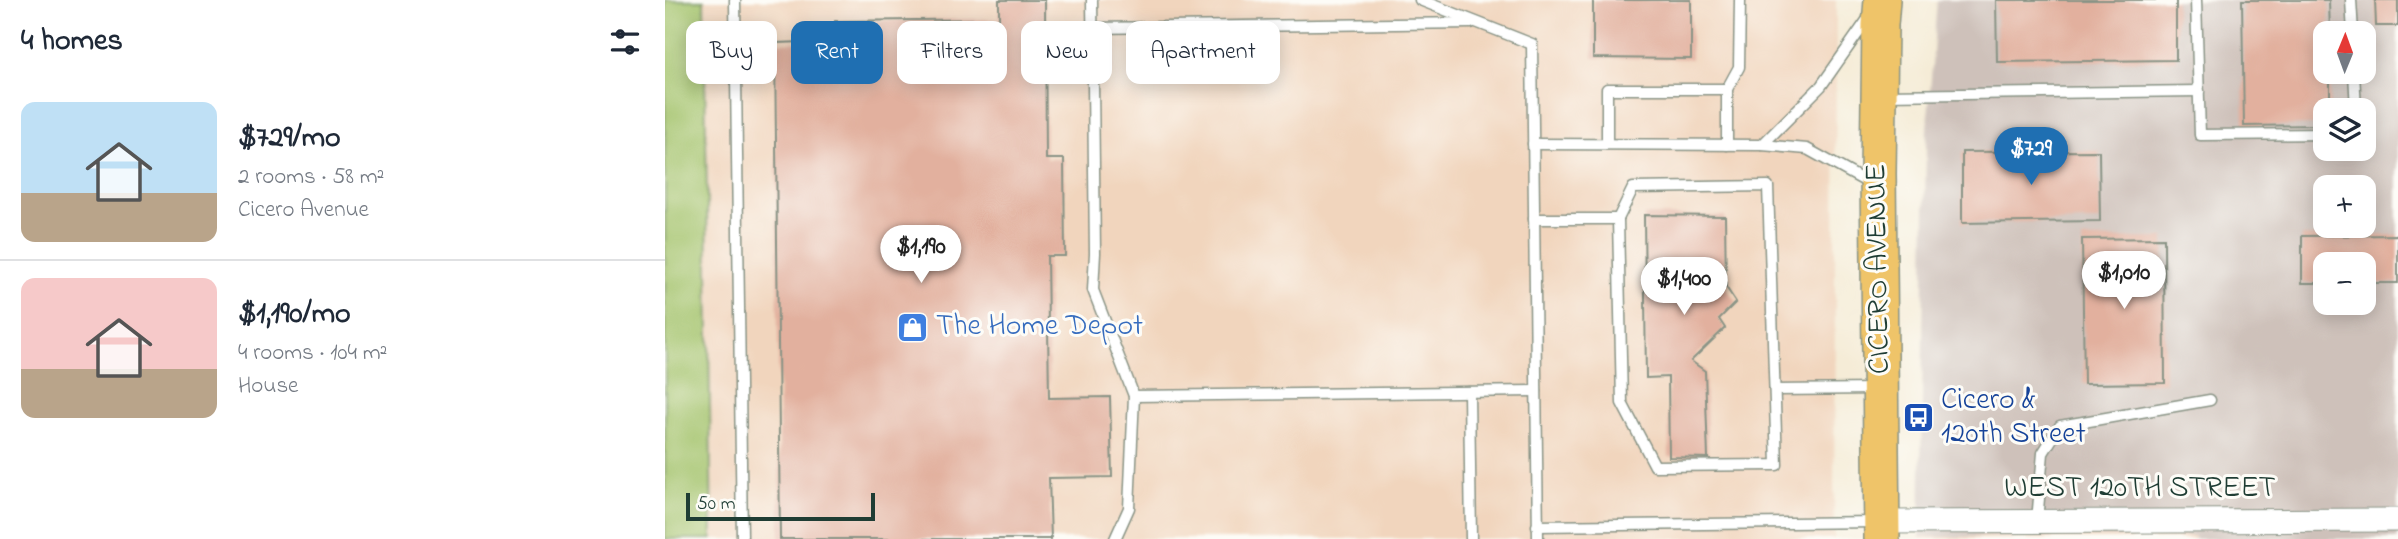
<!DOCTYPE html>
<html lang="en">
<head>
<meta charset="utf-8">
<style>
  :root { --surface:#fff; --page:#f2f2f3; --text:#1f2937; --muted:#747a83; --line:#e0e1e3; --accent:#1f6fb2 }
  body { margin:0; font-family:"Indie Flower",sans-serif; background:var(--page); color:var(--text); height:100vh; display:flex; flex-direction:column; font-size:26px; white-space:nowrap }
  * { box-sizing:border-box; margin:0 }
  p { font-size:23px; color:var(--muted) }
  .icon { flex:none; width:38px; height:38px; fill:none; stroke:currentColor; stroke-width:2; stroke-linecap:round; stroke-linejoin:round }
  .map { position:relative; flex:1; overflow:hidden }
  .drawer { display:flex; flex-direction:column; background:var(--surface); width:665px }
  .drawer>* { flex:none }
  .guide { position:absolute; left:21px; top:21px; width:665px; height:63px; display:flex; gap:14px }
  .needle { width:46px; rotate:1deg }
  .controls { position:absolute; left:1648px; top:21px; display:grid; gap:14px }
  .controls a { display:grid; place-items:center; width:63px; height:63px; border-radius:14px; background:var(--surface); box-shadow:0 4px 18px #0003; font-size:35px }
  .scale { position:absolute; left:21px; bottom:18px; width:189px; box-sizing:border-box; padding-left:7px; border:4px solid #1f3d34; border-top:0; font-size:19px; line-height:24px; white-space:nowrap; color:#1f3d34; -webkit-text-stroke:5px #fdfcf7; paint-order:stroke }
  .price { position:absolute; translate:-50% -60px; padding:0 16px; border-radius:24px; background:#fff; color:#222; font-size:23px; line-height:46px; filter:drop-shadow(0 2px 4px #0008) }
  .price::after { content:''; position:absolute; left:50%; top:42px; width:21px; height:16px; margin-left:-10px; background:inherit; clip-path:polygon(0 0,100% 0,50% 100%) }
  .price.on { background:var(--accent); color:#fff }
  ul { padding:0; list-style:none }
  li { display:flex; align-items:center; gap:21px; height:175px; padding:0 21px }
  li+li { border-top:2px solid var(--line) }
  li span { display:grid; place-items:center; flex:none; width:196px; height:140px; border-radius:14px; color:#555 }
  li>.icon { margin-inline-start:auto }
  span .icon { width:84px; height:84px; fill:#fffc; stroke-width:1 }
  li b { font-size:30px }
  h2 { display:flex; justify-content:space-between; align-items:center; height:84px; padding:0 21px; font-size:30px }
  .tag { padding:0 24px; border-radius:14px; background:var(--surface); box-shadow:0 4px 18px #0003; font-size:24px; line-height:63px }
  .tag.on { background:var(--accent); color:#fff }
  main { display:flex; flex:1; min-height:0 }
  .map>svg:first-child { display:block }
</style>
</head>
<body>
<main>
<section class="drawer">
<h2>4 homes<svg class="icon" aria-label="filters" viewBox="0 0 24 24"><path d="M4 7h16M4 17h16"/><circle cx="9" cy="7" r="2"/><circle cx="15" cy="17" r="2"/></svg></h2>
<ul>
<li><span style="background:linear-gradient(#bfe0f5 65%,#b9a48a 0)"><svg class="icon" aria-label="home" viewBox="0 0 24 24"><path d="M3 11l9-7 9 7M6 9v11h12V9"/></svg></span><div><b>$729/mo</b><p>2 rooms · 58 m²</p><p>Cicero Avenue</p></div></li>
<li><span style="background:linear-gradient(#f6c9c9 65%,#b9a48a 0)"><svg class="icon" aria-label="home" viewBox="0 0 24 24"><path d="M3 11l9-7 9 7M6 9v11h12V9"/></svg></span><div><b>$1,190/mo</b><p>4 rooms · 104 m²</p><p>House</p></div></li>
</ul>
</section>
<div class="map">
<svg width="1733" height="539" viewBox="0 0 1733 539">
  <rect width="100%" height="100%" fill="#fdfcf7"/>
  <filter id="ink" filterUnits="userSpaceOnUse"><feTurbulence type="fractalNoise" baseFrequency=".0143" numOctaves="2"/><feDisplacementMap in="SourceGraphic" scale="14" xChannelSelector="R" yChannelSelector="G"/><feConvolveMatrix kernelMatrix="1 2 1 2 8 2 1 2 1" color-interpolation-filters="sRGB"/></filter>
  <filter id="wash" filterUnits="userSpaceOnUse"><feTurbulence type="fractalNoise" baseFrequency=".00686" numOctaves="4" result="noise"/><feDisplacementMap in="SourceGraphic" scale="28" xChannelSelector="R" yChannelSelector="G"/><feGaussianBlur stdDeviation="1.57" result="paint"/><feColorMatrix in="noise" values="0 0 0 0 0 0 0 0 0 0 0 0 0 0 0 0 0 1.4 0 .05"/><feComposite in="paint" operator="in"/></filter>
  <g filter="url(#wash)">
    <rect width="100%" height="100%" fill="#f5ecd7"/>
    <!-- built -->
    <g fill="#f1d5bd">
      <path d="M39,0H1171L1169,539H47Z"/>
      <path d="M1529,536V539H1255V537Z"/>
    </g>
    <!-- industrial -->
    <path fill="#cec1ba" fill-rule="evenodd" d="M1272,0H1733V539H1529V536L1255,537L1261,144ZM1661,33H1699V72H1661ZM1661,110H1699V149H1661ZM1661,187H1699V226H1661ZM1661,264H1699V303H1661Z"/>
    <!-- green -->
    <path fill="#a3c26a" stroke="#61804f" stroke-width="2" d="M0,0H39L47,539H0Z"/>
    <g id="blocks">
      <!-- building -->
      <g fill="#e2b09e">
        <path d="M334,0H380L381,159H399L400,256H382L384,398L445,397L447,477L384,478L386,539H115L110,43L170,41V21L334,19Z"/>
        <path d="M928,0H1026V59L928,58Z"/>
        <path d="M1331,0H1511V60L1332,62Z"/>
        <path d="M1577,0H1664L1665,33H1661V72H1665V110H1661V125L1579,126Z"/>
        <path d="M1710,0H1733V26H1711Z"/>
        <path d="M1434,151L1435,221L1297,223V152Z"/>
        <path d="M979,215L1060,216L1061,287L1071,302L1054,319L1060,328L1026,361L1040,371L1043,458L1004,457L1003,377L981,378Z"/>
        <path d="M1733,235V283H1699V264H1661V283H1637V236Z"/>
        <path d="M1499,238L1500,383L1419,384L1417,239Z"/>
      </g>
    </g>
  </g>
  <g filter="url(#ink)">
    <use href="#blocks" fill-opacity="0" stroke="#8a9486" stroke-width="2"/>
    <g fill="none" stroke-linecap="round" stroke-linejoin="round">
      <defs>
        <g id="lane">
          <path d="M70,0L77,539"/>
          <path d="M427,0L430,253L428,290L469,396L464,508L450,539"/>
          <path d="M755,0L867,44L873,539"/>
          <path d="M1531,0L1535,135L1661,134"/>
          <path d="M1686,0L1688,33"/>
          <path d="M428,28L806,23"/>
          <path d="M1689,72L1691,110"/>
          <path d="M1218,95L1534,91"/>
          <path d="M868,144L1097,145L1142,149L1207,185"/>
          <path d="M942,144V89H1062"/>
          <path d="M1062,145V89L1074,67L1075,0"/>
          <path d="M1097,145L1156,86L1205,16"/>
          <path d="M869,219H953L957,403L990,466L1112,465L1103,186L968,188L953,219"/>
          <path d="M1110,390L1212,389"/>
          <path d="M804,392L806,539"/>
          <path d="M469,396L871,391"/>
          <path d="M1372,521L1378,453L1395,426L1545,400"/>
          <path d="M872,526L1213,522"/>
        </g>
        <path id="street" d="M1217,522L1733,520"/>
        <path id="primary" d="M1217,539L1213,173L1215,25L1217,0"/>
      </defs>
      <!-- lane casing -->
      <use href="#lane" stroke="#8a9486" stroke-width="13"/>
      <!-- street casing -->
      <use href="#street" stroke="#8a9486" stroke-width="25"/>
      <!-- primary casing -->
      <use href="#primary" stroke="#8a9486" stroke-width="38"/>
      <!-- lane -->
      <use href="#lane" stroke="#fff" stroke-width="10"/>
      <!-- street -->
      <use href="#street" stroke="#fff" stroke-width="23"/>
      <!-- primary -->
      <use href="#primary" stroke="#efc469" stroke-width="35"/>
    </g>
  </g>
  <!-- icons -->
  <defs>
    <symbol id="shop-square" viewBox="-11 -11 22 22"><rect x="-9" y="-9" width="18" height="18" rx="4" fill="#3f7fe0" stroke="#fdfcf7"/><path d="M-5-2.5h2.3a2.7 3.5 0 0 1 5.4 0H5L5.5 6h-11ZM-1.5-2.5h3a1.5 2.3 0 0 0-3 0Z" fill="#fff"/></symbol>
    <symbol id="bus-square" viewBox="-11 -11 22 22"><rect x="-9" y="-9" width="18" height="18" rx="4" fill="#1a4fb4" stroke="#fdfcf7"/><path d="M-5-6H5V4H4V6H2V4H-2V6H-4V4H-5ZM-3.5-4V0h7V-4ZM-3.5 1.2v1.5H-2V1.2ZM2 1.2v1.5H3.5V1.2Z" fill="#fff"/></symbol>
  </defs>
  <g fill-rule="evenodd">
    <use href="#shop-square" x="230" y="310" width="35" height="35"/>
    <use href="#bus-square" x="1236" y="400" width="35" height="35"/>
  </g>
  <g text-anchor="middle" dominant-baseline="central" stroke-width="6" stroke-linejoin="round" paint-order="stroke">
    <!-- street labels -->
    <g font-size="30" fill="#1f3d34" stroke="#fdfcf7">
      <text transform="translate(1214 269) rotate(-91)">CICERO AVENUE</text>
      <text x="1475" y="489">WEST 120TH STREET</text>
    </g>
    <!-- shop labels -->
    <g font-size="30" fill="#366cbe" stroke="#fdfcf7" text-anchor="start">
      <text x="271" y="327">The Home Depot</text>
    </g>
    <!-- transit labels -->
    <g font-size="30" fill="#164399" stroke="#fdfcf7" text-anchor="start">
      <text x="1276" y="401">Cicero &amp;<tspan x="1276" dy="34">120th Street</tspan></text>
    </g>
  </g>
</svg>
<div class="controls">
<a><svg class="needle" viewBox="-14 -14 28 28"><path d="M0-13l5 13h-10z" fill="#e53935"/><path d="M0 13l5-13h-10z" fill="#747a83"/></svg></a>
<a><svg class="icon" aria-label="layers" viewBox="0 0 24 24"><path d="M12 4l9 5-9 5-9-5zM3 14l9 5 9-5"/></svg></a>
<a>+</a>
<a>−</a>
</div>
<div class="scale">50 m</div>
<b class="price on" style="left:1366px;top:187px">$729</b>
<b class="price" style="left:256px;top:285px">$1,190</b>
<b class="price" style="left:1459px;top:311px">$1,010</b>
<b class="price" style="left:1019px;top:317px">$1,400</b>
<div class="guide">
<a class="tag">Buy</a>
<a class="tag on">Rent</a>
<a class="tag">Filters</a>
<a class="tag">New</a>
<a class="tag">Apartment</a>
</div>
</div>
</main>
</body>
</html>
